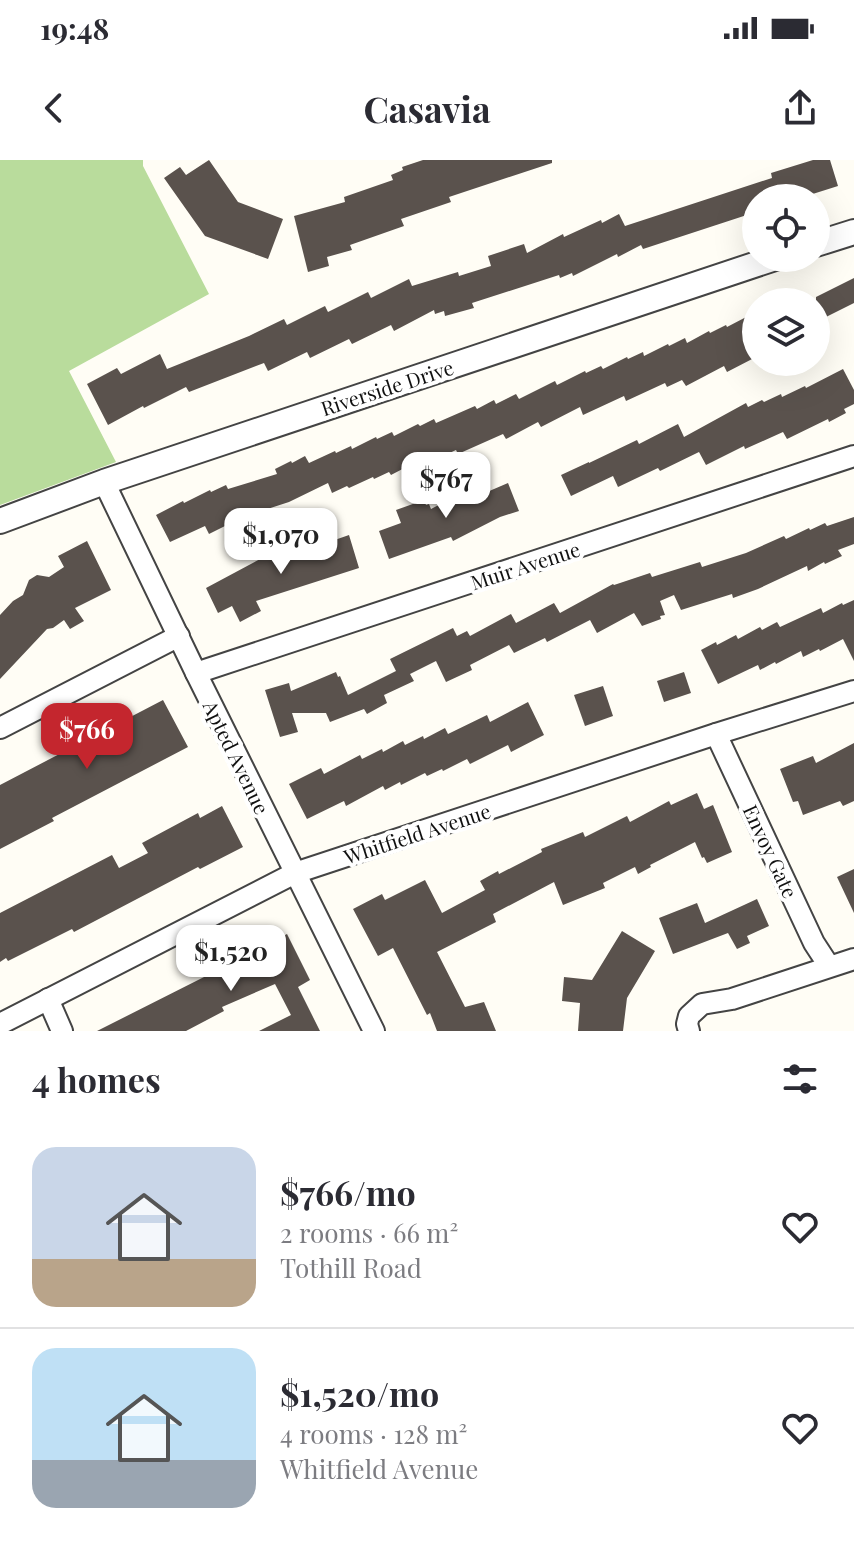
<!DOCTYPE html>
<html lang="en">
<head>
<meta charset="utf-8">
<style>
  :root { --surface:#fff; --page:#f2f2f3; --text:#2b2b33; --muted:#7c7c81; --line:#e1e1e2; --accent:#c4262e }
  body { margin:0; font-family:"Playfair Display",serif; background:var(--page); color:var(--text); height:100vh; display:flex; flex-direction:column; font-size:30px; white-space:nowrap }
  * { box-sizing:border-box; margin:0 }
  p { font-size:26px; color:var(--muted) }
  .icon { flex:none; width:44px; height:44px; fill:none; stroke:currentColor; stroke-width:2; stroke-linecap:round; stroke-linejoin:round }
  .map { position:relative; height:871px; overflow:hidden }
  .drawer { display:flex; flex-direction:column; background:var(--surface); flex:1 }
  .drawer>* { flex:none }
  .fabs { position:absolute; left:742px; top:24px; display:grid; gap:16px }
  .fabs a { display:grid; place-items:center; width:88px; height:88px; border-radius:50%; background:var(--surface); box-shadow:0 8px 32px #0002; font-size:40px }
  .price { position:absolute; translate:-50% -68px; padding:0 18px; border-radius:16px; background:#fff; color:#222; font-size:26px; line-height:52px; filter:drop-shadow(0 2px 4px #0008) }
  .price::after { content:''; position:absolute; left:50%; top:48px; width:24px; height:18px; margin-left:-12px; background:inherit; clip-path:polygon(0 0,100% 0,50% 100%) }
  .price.on { background:var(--accent); color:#fff }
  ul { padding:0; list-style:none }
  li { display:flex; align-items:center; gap:24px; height:200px; padding:0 32px }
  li+li { border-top:2px solid var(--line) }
  li span { display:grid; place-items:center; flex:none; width:224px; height:160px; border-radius:24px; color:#555 }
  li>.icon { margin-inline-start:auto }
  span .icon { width:96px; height:96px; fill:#fffc; stroke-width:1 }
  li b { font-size:34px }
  h2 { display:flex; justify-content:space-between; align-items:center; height:96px; padding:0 32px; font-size:34px }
  .status { display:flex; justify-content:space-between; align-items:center; height:56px; padding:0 40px; background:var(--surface); direction:ltr }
  .status svg { height:22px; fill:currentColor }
  header { display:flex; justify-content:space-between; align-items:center; height:104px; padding:0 32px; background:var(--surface); font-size:36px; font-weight:700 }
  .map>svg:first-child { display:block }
</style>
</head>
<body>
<div class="status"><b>19:48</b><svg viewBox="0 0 49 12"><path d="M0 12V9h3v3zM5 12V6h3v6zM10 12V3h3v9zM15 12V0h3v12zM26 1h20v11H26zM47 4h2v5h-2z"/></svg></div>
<header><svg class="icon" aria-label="back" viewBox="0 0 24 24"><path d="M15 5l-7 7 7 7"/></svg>Casavia<svg class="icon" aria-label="share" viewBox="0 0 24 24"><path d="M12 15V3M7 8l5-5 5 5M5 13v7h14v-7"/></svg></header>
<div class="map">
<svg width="854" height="871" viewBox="0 0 854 871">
  <rect width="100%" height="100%" fill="#fffdf5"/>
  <!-- forest -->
  <path fill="#b9dc9c" d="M0,0H143V6L209,134L69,211L116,302L0,345Z"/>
  <!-- building -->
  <g fill="#5a524d">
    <path d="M209,0L238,42L283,59L268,99L205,76L164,18L180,7L186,15Z"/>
    <path d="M423,0H552V3L449,37L451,42L401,59L404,66L350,85L352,90L327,97L329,106L308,112L294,56L345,42L344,37L393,20L391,15L403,10L402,7Z"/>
    <path d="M813,0H830L838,26L800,38H756V52L643,89L641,85L618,97L617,94L573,116L572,113L560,118L559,115L472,143L474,148L445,156L444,151L435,154L434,150L394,171L391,165L352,184L349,179L310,198L307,192L268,211L264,203L189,232L186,227L144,248L143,246L108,265L87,224L117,208L121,214L160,194L167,209L249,176L284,159L287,165L325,146L328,152L368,132L371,138L409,119L412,126L458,112L459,116L491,106L488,96L524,84L527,93L563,74L564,77L601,60L602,63L619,54L625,66L772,18L771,13Z"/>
    <path d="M854,118V143L816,162V137Z"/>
    <path d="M750,155L752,158L756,155V197L727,212L724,206L686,226L682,220L667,227L665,223L626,241L624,236L583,255L580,247L541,267L538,262L506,279L503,274L458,294L456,290L417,308L414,303L391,315L389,312L374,319L373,317L349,328L347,326L332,333L328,323L289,342L252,354L226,368L225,366L209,374L205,366L170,382L156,355L183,341L184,343L210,330L211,332L226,325L228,329L277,314L275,309L291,301L292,303L305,296L309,303L335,291L336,293L351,286L352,289L376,277L377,279L392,272L394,276L418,264L420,266L434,259L436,263L475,246L477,249L494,240L496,244L516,234L519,239L555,221L557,225L585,211L586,213L601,206L603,209L627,197L628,199L643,192L644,196L668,184L669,186L685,178L687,183L709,171L710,173L726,165L727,167Z"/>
    <path d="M843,209L854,230V244L844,249L846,253L829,262L828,259L787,279L783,272L745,289L744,286L706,305L699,292L660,311L658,308L618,327L613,316L571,336L561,315L589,302V303L637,280L639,284L678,264L684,277L746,243L748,247L762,240L764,242L781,234L782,237L805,226L806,228Z"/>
    <path d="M508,323L519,351L500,357L453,381L451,377L389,399L379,371L401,363L396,350L424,340L426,345L429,344L431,349L454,337V339L470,332L473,338Z"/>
    <path d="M854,357V384L838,390L842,396L825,404L824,402L808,411L807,406L758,429L733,438L732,434L681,450L674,435L660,441L665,455L660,456L661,459L642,466L634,453L597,473L590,460L547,482L545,478L514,493L509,485L470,505L472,510L446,522L436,501L410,514L414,521L384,535L387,543L367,554L364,549L330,562L326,553H292L298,572L280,577L265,530L289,523L291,531L336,512L338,517L340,516L348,535L396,511L390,499L453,468L457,476L467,471L470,476L511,454L516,463L554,443L560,453L613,424L614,425L650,413L652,417L700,402L702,407L746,393L784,376L786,379L809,368L810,370L825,363L827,366Z"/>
    <path d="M349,375L359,408L256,441L261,451L240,462L232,446L218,453L206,428L262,398L284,392L286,397Z"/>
    <path d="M87,381L111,430L75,448L84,461L70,469L64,460L53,468L47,469L0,519V455L13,441L23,435L29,420L37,415L49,417L64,407L58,396Z"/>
    <path d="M854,440V501L843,479L820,491L819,489L803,497L801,491L776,504L775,502L760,510L758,505L718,524L701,490L716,482L717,485L736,475L738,479L760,467L762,470L777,462L780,467L821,448L823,453L842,443L843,445Z"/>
    <path d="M684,512L691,533L664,542L657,521Z"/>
    <path d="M603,526L613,556L585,566L574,535Z"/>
    <path d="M163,540L188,587L52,658L54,661L0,689V625Z"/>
    <path d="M528,542L544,575L511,592L508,585L470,604L467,599L443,611L442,609L427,616L425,613L401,625L400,622L385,630L383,626L346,646L344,641L307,659L289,624L321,608L324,614L360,595L362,599L382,589L383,592L403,581L405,585L423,576L424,579L445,568L448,574L487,555L490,562Z"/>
    <path d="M854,583V641L843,646L840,641L803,655L798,641L793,642L780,609L813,596L816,603Z"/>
    <path d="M697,633L704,649L713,645L732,692L707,703L704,697L702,698L695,682L650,705L651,707L638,714L635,707L603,723L605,728L563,745L554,722L493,754L496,762L437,792L465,847L484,842L496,871H437L430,853L427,855L393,788L378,796L353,749L382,734L385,740L425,720L442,753L485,730L480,721L498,711L499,714L542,692L541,689L583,672L585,677L627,656L630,662L669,641L671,645Z"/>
    <path d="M222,646L243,687L200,709L198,707L74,772L72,769L8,801L6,798L0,802V753L112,695L119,708L148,693L142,683L198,653L200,658Z"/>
    <path d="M854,709V753L837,717Z"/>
    <path d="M757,739L769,766L747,776L750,783L737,789L728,773L673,794L659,758L697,743L705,763Z"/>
    <path d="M622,771L655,791L627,838L623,871H578L580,843L562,841L564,817L592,820Z"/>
    <path d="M287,774L310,820L298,827L320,871H259L291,855L275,824L222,847L224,851L186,871H97L210,814L208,809L251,790L252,792Z"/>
  </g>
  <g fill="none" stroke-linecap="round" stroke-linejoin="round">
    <defs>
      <g id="minor">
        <path d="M104,322L196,513L374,871"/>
        <path d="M196,513L854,296"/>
        <path d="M0,568L179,476"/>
        <path d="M716,574L814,783L829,806"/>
        <path d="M48,839L62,871"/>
        <path d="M0,864L295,713L716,574L854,531"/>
        <path d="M689,871L687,864L689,856L702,844L732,839L854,799"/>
      </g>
      <g id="tertiary">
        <path d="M816,84L854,72"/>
        <path d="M0,361L104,322L775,98"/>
      </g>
    </defs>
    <!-- minor casing -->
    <use href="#minor" stroke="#444" stroke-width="24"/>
    <!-- tertiary casing -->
    <use href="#tertiary" stroke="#444" stroke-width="28"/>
    <!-- minor -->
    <use href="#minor" stroke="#fff" stroke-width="20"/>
    <!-- tertiary -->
    <use href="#tertiary" stroke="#fff" stroke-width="24"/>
  </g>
  <g text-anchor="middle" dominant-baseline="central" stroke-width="8" stroke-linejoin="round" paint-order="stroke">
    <!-- street labels -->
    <g font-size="20" fill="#111" stroke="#fff">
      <text transform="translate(387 227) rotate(-18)">Riverside Drive</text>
      <text transform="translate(525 405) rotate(-18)">Muir Avenue</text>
      <text transform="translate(237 597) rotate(64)">Apted Avenue</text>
      <text transform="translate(417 673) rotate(-18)">Whitfield Avenue</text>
      <text transform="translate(771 691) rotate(65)">Envoy Gate</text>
    </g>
  </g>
</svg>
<div class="fabs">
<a><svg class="icon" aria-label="locate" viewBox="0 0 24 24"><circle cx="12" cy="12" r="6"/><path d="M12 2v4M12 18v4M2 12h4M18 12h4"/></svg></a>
<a><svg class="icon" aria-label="layers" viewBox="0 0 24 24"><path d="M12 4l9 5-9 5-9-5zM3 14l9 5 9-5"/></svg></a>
</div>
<b class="price" style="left:446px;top:360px">$767</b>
<b class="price" style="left:281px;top:416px">$1,070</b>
<b class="price on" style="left:87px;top:611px">$766</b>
<b class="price" style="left:231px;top:833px">$1,520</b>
</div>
<section class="drawer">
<h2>4 homes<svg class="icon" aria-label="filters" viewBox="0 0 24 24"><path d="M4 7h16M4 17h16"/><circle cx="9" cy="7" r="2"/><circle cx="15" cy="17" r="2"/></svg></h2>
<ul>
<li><span style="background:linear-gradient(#c9d6e8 70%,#b9a48a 0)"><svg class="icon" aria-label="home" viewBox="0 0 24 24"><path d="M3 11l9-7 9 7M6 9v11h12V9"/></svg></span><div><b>$766/mo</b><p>2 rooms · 66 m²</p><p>Tothill Road</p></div><svg class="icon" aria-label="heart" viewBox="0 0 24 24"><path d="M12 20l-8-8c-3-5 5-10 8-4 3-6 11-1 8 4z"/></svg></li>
<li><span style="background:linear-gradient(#bfe0f5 70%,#9aa5b1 0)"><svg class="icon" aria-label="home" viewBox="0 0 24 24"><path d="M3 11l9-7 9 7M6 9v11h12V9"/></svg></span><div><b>$1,520/mo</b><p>4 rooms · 128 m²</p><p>Whitfield Avenue</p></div><svg class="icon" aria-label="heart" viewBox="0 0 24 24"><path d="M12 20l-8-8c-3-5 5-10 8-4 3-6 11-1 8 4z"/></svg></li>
</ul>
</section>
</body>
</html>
